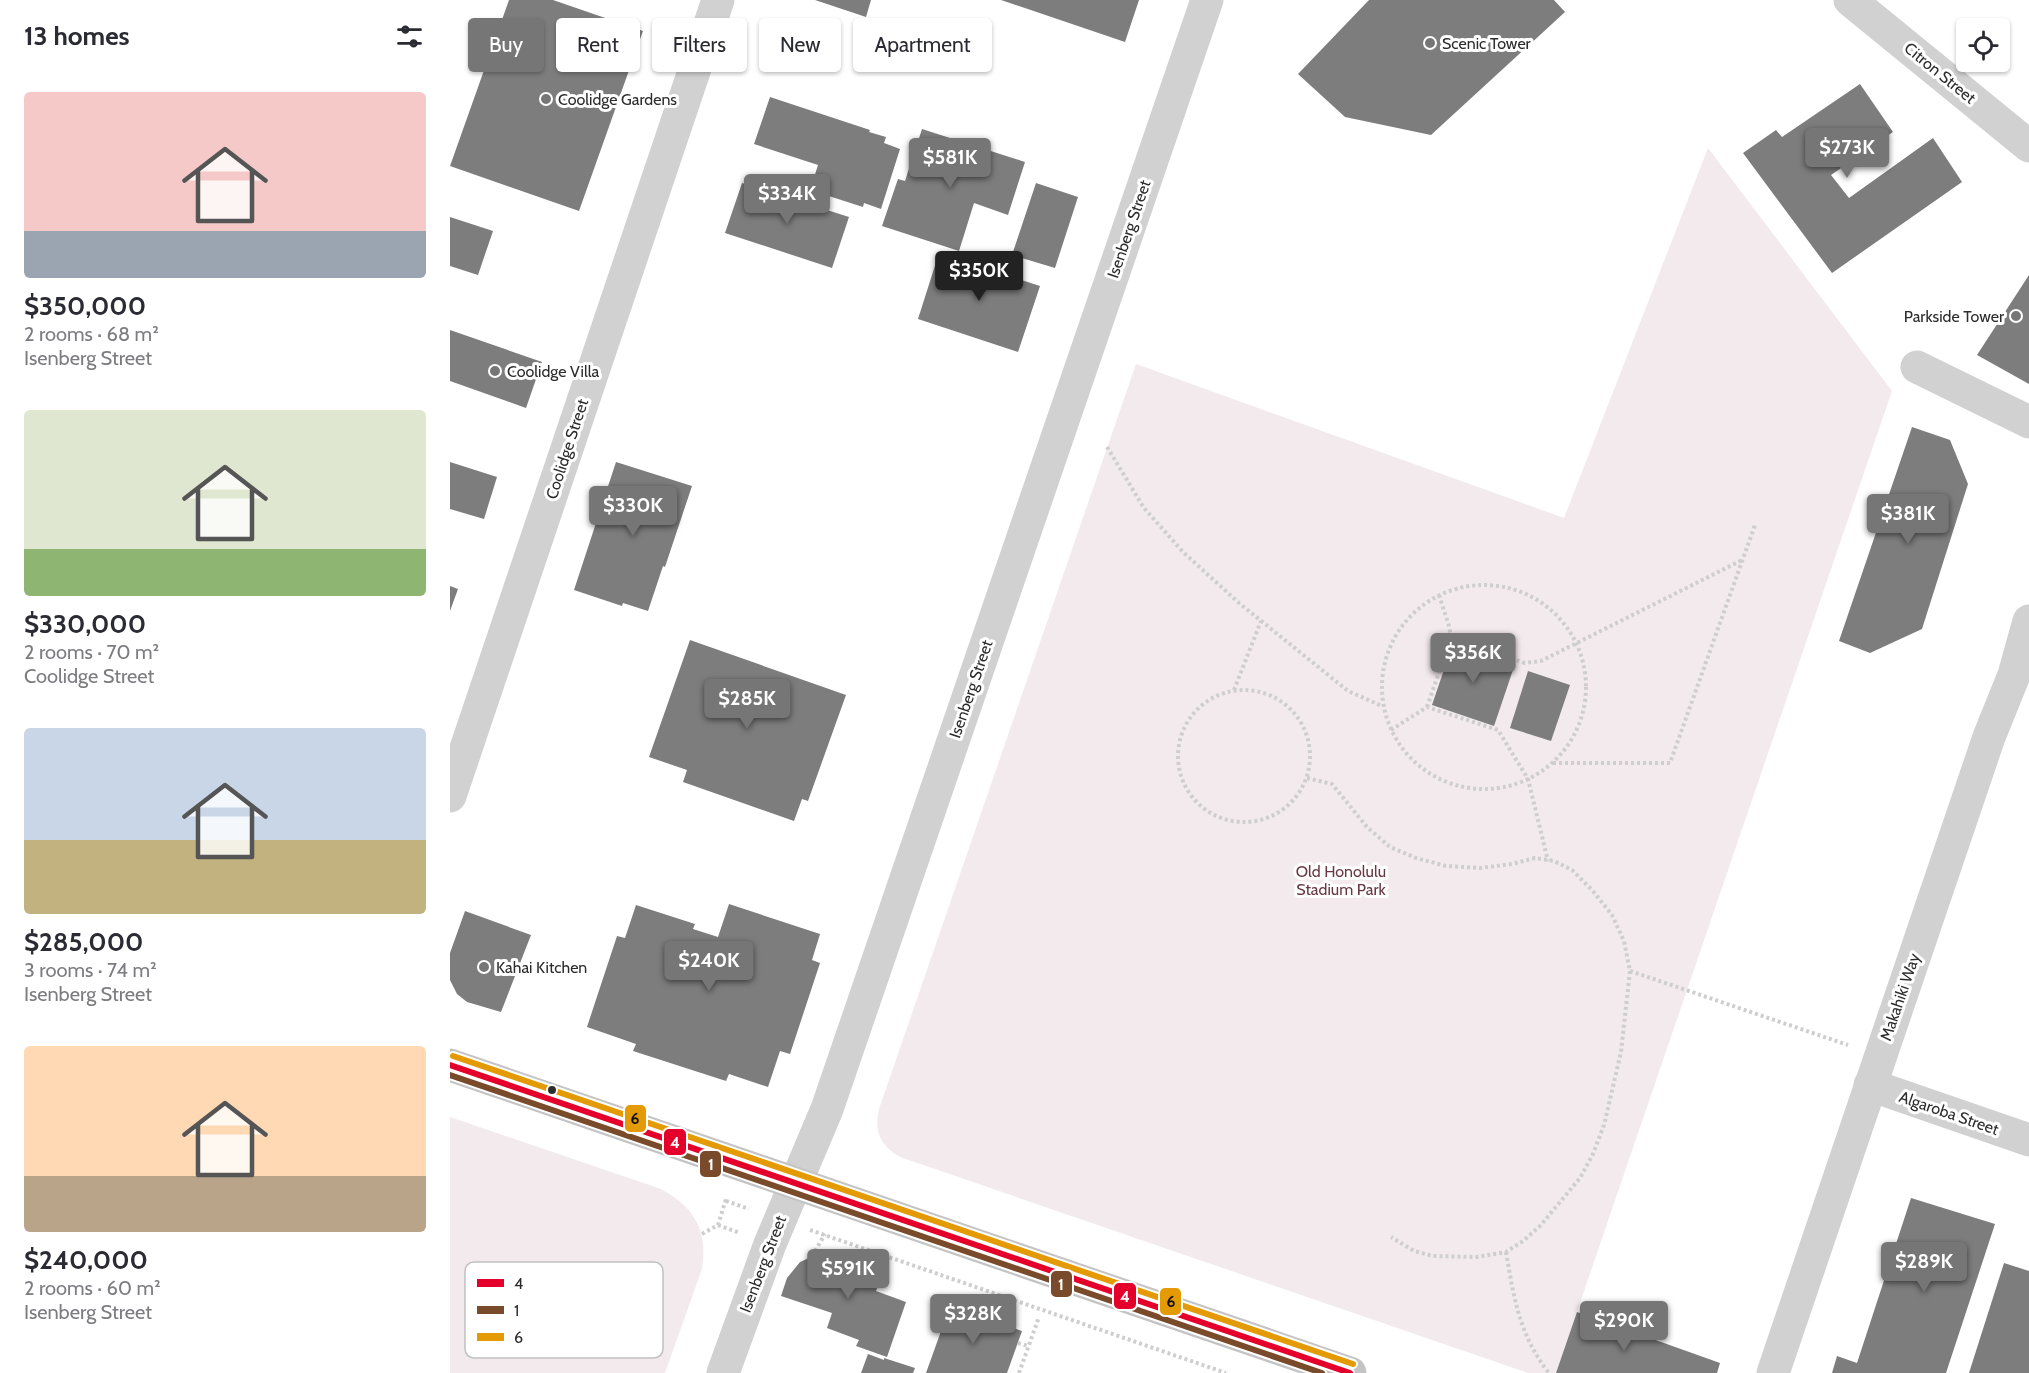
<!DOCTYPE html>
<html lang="en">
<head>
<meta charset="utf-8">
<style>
  :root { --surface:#fff; --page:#f7f7f7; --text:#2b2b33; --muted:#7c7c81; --accent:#767676 }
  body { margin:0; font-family:Cabin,sans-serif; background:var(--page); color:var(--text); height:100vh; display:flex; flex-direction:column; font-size:22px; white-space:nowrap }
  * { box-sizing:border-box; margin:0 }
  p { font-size:20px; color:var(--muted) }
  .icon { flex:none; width:33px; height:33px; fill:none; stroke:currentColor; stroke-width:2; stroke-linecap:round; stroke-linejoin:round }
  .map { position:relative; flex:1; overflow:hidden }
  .side { display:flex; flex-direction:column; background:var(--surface); width:450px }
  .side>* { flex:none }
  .hud { position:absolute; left:18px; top:18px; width:570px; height:54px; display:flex; gap:12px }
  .controls { position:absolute; left:1506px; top:18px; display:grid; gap:12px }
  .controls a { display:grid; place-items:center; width:54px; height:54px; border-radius:6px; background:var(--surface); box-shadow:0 2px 4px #0004; font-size:30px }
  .price { position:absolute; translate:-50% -51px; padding:0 14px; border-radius:6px; background:var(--accent); color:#fff; font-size:20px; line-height:39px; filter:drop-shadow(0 2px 3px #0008) }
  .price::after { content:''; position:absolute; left:50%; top:36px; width:18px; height:14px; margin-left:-9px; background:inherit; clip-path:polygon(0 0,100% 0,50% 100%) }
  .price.selected { background:#222; color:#fff }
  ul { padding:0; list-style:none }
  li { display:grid; align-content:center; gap:12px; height:318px; padding:0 24px }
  li span { display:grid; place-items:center; height:186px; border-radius:6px; color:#555 }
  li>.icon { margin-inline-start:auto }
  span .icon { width:108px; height:108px; fill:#fffc; stroke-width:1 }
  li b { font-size:26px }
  h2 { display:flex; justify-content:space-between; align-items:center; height:72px; padding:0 24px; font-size:26px }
  .pill { padding:0 21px; border-radius:6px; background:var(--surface); box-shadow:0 2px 4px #0004; font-size:21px; line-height:54px }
  .pill.selected { background:var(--accent); color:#fff }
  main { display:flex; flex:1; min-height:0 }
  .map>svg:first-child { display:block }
</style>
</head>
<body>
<main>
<section class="side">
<h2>13 homes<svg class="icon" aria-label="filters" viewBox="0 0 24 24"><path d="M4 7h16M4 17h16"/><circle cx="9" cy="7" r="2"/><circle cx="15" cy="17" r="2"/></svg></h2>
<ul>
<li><span style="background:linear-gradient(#f6c9c9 75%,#9aa5b1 0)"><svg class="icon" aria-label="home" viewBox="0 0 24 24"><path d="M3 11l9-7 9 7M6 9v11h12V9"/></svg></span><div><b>$350,000</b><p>2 rooms · 68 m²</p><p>Isenberg Street</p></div></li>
<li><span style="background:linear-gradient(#dfe7d0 75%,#8fb573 0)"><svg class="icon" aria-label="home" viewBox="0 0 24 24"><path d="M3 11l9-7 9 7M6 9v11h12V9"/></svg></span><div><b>$330,000</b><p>2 rooms · 70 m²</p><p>Coolidge Street</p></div></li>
<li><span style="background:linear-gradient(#c9d6e8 60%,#c2b280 0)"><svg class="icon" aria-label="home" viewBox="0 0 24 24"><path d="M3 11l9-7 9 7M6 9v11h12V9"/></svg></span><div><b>$285,000</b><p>3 rooms · 74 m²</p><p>Isenberg Street</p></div></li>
<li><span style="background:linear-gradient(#ffd9b3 70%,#b9a48a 0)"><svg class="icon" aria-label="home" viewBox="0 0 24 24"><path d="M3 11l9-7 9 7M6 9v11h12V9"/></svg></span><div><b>$240,000</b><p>2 rooms · 60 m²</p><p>Isenberg Street</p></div></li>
</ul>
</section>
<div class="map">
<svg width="1579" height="1373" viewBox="0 0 1579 1373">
  <rect width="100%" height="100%" fill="#fff"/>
  <!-- green -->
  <g fill="#f3eaed">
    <path d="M1258,148L1442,391L1106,1373H1078L450,1157C429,1145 423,1129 430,1106L686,364L1114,518Z"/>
    <path d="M0,1117L211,1189C245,1207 258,1232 252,1269L215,1373H0Z"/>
  </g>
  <!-- building -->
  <g fill="#7d7d7d">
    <path d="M59,0H103L193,31L129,211L0,166Z"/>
    <path d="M365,0H421L416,17Z"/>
    <path d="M551,0H689L675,42Z"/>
    <path d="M919,0H1104L1115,12L981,135L895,117L848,74Z"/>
    <path d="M1410,84L1443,132L1381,175L1399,198L1483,138L1512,182L1382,273L1293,153L1326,130L1332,137Z"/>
    <path d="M320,97L420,130L419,132L436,137L434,143L450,149L431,209L414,203L413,207L360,190L368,165L304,144Z"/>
    <path d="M472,129L575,162L558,215L524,203L509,251L432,226L448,179L455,181Z"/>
    <path d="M292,183L399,217L382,268L275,233Z"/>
    <path d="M586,183L628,197L605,268L562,255Z"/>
    <path d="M0,217L43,231L28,275L0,266Z"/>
    <path d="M489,253L590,286L568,352L468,319Z"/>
    <path d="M1579,275V384L1527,355Z"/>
    <path d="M0,330L92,362L76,408L0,381Z"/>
    <path d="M1462,427L1500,440L1518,484L1472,629L1420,653L1389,641Z"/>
    <path d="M0,462L47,477L34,519L0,509Z"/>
    <path d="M166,462L242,486L215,567L213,566L198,611L173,603L172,606L124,590Z"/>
    <path d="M0,586L8,589L0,611Z"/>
    <path d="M240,640L396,695L358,801L352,799L344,821L233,782L237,770L199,757Z"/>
    <path d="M1003,643L1065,664L1044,726L982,705Z"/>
    <path d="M1078,671L1120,685L1101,741L1060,728Z"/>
    <path d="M279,904L370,934L362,960L370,963L340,1054L330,1051L318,1087L279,1074L276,1081L183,1051L186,1044L137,1027L167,936L175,938L186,905L245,924L243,929L268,937Z"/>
    <path d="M15,911L81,935L51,1012L17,1002L7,994L0,980V953Z"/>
    <path d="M1461,1198L1545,1224L1496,1373H1382L1387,1356L1407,1363Z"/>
    <path d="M374,1255L385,1257L433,1274L426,1291L456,1302L437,1357L406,1346L409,1340L377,1328L382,1313L331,1296L337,1278L350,1262L361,1257Z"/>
    <path d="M1554,1263L1579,1271V1373H1519Z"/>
    <path d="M500,1306L572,1331L557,1373H476Z"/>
    <path d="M1127,1312L1270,1363L1267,1373H1106Z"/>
    <path d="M418,1354L434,1360V1358L465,1368L463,1373H411Z"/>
  </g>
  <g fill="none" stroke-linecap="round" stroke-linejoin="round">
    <!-- path -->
    <g stroke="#cecece" stroke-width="4" stroke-dasharray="3 3" stroke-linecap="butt">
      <path d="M657,447L694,508L733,552L789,603L898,691L932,706"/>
      <circle cx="1034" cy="687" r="102"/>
      <path d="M989,595L999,626L1001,638L1075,663L1091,661L1292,560"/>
      <circle cx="794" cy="756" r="66"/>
      <path d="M784,690L811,621"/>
      <path d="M977,707L1001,638"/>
      <path d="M941,730L977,707L1048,730L1078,779L1098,861"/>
      <path d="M1103,763H1220L1305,525"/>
      <path d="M857,778L882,784L917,827L940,847L966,858L996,866L1030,868L1062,864L1085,858L1104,861L1122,870L1142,890L1162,915L1174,941L1180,971L1171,1052L1154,1125L1143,1154L1130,1178L1090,1226L1073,1241L1056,1252L1027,1257L983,1256L964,1251L941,1237"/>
      <path d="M1180,971L1398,1045"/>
      <path d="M276,1201L299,1209"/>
      <path d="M268,1225L290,1233"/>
      <path d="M360,1230L776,1373"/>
      <path d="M252,1234L268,1225L276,1199"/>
      <path d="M365,1251L375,1234"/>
      <path d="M1056,1252C1064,1298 1069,1335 1099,1373"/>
      <path d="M568,1343L578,1346"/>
      <path d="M569,1373L589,1317"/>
    </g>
    <!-- minor -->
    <g stroke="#d1d1d1" stroke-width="33">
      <path d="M1400,0L1579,146"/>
      <path d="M1467,367L1579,422"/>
      <path d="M0,796L268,0"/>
      <path d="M1420,1085L1579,1140"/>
      <path d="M273,1373L320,1244L377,1109L757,0"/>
      <path d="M1323,1373L1539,737L1564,675L1579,621"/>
    </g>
    <!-- major -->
    <path stroke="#c4c4c4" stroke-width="33" d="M0,1065L900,1373"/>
    <defs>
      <path id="bus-1" d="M0,1065L900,1373"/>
      <path id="bus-2" d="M0,1075L872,1373"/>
      <path id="bus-3" d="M3,1056L903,1364"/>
    </defs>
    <!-- bus-1 casing -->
    <use href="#bus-1" stroke="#fff" stroke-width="10"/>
    <!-- bus-2 casing -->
    <use href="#bus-2" stroke="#fff" stroke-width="10"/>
    <!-- bus-3 casing -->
    <use href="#bus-3" stroke="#fff" stroke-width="10"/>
    <!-- bus-1 -->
    <use href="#bus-1" stroke="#e4002b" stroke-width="6"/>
    <!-- bus-2 -->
    <use href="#bus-2" stroke="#7a4b2a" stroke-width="6"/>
    <!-- bus-3 -->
    <use href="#bus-3" stroke="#e39a04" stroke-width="6"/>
  </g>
  <!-- markers -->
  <g fill="#767676" stroke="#fff" stroke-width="2">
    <circle cx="980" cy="43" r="6"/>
    <circle cx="96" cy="99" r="6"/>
    <circle cx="1566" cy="316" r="6"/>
    <circle cx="45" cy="371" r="6"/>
    <circle cx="34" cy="967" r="6"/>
  </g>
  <circle fill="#2c2c2c" stroke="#fff" stroke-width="2" cx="102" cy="1090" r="5"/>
  <g text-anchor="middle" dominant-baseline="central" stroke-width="6" stroke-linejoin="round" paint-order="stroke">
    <!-- poi labels -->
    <g font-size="16" fill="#2c2c2c" stroke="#fff" text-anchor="start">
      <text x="992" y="43">Scenic Tower</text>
      <text x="108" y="99">Coolidge Gardens</text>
      <text x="1554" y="316" text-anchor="end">Parkside Tower</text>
      <text x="57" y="371">Coolidge Villa</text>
      <text x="46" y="967">Kahai Kitchen</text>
    </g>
    <!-- street labels -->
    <g font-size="16" fill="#2c2c2c" stroke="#fff">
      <text transform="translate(1490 73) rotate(39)">Citron Street</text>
      <text transform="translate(679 229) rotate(-71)">Isenberg Street</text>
      <text transform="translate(117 449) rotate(-72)">Coolidge Street</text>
      <text transform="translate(521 689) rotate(-71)">Isenberg Street</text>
      <text transform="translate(1450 997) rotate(-71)">Makahiki Way</text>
      <text transform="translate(1499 1113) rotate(19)">Algaroba Street</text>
      <text transform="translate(313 1264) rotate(-69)">Isenberg Street</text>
    </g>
    <!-- park labels -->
    <g font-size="16" fill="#683844" stroke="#fff">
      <text x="891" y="871">Old Honolulu<tspan x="891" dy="18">Stadium Park</tspan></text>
    </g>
  </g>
  <!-- legend -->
  <rect x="15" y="1262" width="198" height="96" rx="9" fill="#fff" stroke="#c0c0c0" stroke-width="1.5"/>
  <rect x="27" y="1279" width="27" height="8" fill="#e4002b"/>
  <rect x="27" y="1306" width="27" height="8" fill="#7a4b2a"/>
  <rect x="27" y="1333" width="27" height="8" fill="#e39a04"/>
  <g font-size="16" fill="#2c2c2c">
    <text x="64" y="1289">4</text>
    <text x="64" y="1316">1</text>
    <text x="64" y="1343">6</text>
  </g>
  <g stroke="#fff" stroke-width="2">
    <rect x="174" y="1104" width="23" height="29" rx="6" fill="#e39a04"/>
    <rect x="213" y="1128" width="24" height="28" rx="6" fill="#e4002b"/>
    <rect x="249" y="1150" width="23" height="28" rx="6" fill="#7a4b2a"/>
    <rect x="600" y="1270" width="23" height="28" rx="6" fill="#7a4b2a"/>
    <rect x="663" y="1282" width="24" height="28" rx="6" fill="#e4002b"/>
    <rect x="709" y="1287" width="23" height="29" rx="6" fill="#e39a04"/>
  </g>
  <g font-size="16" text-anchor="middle" font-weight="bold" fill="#fff">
    <text x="225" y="1148">4</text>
    <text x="261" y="1170">1</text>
    <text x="611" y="1290">1</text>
    <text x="675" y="1302">4</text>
  </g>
  <g font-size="16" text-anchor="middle" font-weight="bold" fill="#111">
    <text x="185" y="1124">6</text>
    <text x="721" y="1307">6</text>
  </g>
</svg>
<div class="controls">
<a><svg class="icon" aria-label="locate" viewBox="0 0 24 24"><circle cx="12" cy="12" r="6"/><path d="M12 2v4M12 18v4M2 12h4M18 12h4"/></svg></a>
</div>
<b class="price" style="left:1397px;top:179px">$273K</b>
<b class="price" style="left:500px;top:189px">$581K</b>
<b class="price" style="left:337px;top:225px">$334K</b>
<b class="price selected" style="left:529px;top:302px">$350K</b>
<b class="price" style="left:183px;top:537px">$330K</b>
<b class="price" style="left:1458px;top:545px">$381K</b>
<b class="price" style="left:1023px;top:684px">$356K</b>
<b class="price" style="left:297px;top:730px">$285K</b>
<b class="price" style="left:259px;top:992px">$240K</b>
<b class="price" style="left:1474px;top:1293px">$289K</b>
<b class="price" style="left:398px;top:1300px">$591K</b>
<b class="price" style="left:523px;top:1345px">$328K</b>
<b class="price" style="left:1174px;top:1352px">$290K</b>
<div class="hud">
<a class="pill selected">Buy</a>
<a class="pill">Rent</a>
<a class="pill">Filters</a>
<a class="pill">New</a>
<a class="pill">Apartment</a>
</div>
</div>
</main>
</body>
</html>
